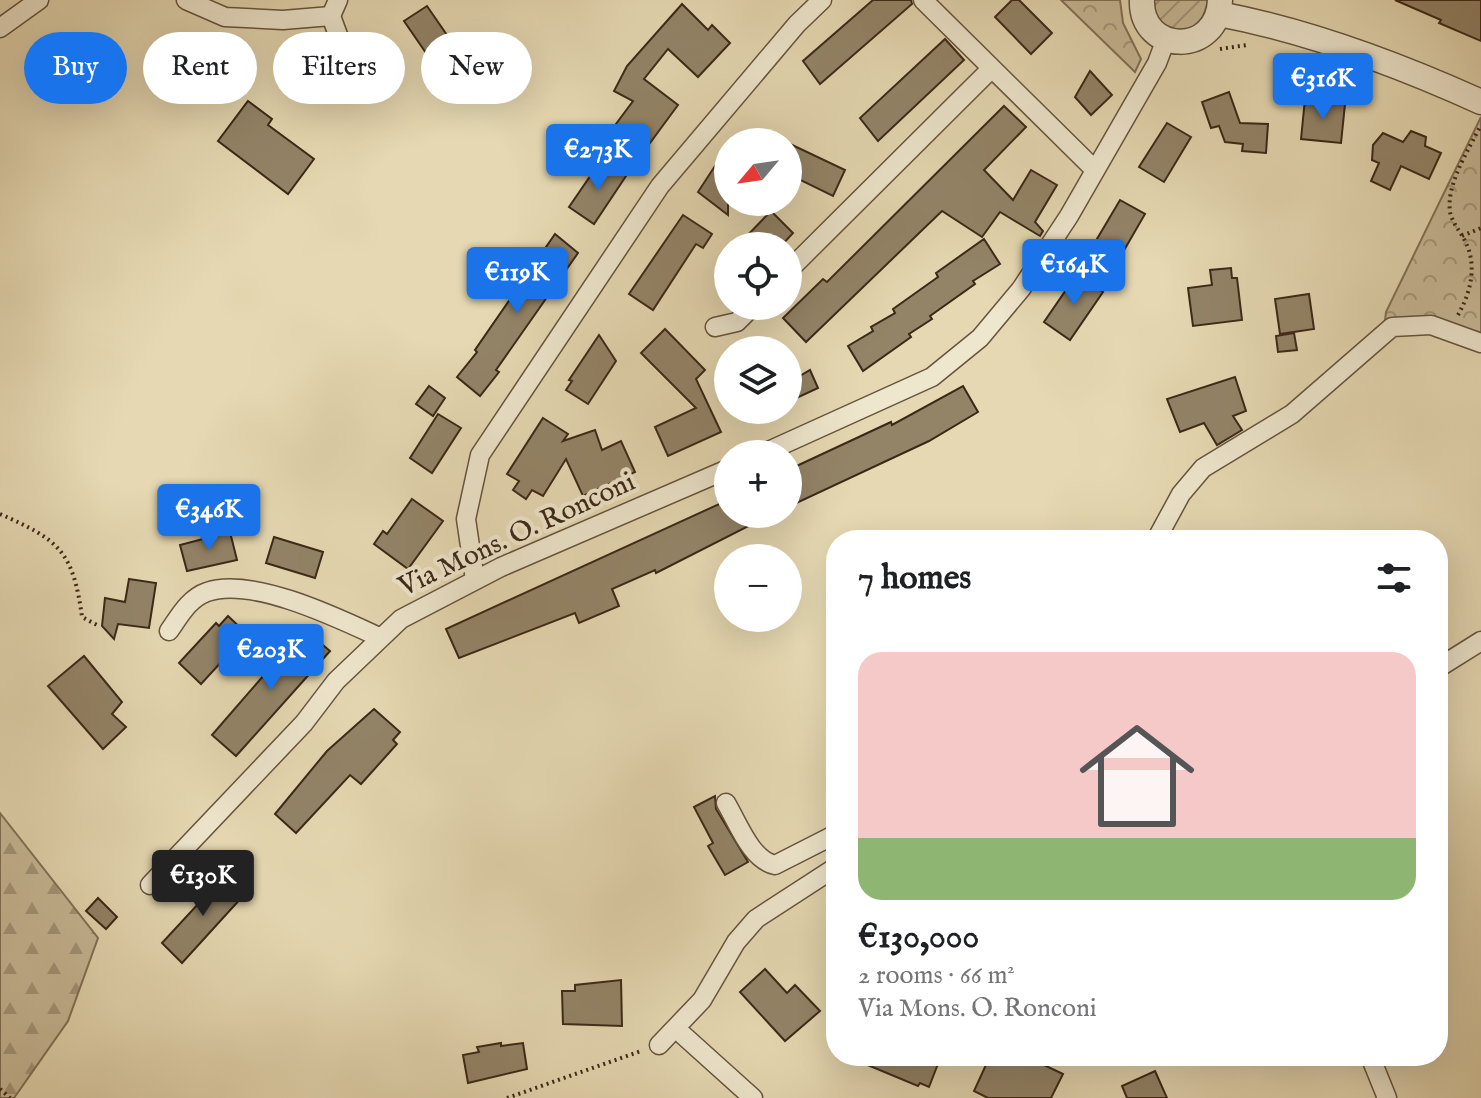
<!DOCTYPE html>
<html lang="en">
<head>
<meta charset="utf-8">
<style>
  :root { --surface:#fff; --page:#f6f6f6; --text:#202124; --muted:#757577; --line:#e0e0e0; --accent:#1a73e8 }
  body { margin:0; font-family:"IM FELL English",serif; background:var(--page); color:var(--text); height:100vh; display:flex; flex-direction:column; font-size:30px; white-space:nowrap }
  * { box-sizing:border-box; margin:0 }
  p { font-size:26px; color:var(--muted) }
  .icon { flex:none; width:44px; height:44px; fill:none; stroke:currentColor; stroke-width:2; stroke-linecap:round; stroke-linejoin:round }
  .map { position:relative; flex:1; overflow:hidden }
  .panel { position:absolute; left:826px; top:530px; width:622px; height:536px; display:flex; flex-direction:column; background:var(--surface); border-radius:32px; box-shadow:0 8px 32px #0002 }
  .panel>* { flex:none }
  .top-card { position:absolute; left:24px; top:32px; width:682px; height:72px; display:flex; gap:16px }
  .needle { width:52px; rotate:241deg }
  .controls { position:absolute; left:714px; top:128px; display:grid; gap:16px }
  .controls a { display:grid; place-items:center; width:88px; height:88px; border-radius:50%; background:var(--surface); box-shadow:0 8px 32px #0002; font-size:40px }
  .price { position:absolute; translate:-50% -68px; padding:0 18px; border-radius:8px; background:var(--accent); color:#fff; font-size:26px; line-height:52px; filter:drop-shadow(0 2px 4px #0008) }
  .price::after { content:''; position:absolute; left:50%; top:48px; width:24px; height:18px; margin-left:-12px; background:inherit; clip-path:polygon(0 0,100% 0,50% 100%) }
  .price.active { background:#222; color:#fff }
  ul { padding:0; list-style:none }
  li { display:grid; align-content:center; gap:16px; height:424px; padding:0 32px }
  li+li { border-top:2px solid var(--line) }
  li span { display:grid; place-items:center; height:248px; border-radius:24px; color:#555 }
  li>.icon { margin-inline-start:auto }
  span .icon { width:144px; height:144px; fill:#fffc; stroke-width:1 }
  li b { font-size:34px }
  h2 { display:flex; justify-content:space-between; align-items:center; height:96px; padding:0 32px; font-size:34px }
  .chip { padding:0 28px; border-radius:36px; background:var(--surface); box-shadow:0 8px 32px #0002; font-size:28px; line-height:72px }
  .chip.active { background:var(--accent); color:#fff }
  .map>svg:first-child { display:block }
</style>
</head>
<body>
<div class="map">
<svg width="1481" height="1098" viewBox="0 0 1481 1098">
  <defs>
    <pattern id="forest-firs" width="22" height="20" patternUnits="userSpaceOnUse" patternTransform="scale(2)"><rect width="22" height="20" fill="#c8ba98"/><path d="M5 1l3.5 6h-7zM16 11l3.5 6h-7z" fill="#a4977b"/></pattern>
    <pattern id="park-crowns" width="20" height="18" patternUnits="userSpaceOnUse" patternTransform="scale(2)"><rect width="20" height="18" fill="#c8ba98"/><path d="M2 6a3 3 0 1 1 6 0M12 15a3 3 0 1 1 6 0" fill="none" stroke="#a4977b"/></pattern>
    <pattern id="garden-furrows" width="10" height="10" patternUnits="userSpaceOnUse" patternTransform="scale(2)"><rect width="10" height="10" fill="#c8ba98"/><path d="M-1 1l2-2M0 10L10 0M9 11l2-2" fill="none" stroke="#a4977b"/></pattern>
  </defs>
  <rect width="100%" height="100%" fill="#e5d8b2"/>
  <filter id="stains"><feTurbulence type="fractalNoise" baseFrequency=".0025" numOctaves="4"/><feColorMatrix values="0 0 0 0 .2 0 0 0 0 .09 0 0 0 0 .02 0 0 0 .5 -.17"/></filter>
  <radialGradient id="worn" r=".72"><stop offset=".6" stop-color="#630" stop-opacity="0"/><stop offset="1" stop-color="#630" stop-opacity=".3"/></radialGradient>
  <!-- forest -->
  <path fill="url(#forest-firs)" stroke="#827158" stroke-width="2" d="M0,813L98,938L68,1021L14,1098H0Z"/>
  <!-- park -->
  <g fill="url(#park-crowns)" stroke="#827158" stroke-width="2">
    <path d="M1061,0H1120L1123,23L1141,59L1135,72Z"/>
    <path d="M1481,117V340L1385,321L1386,312Z"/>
  </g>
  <!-- garden -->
  <path fill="url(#garden-furrows)" stroke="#827158" stroke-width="2" d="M1152,0H1208C1202,32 1184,37 1158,21Z"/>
  <!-- building -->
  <g fill="#938468" stroke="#3b2817" stroke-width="2">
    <path d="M873,0H911L912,4L820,84L803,61Z"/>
    <path d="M1012,0H1019L1052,33L1031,54L995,17Z"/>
    <path d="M1395,0H1481V41L1439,23L1441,20Z"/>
    <path d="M682,4L708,30L712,25L730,43L698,77L668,49L644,79L678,105L644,151L613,128L633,101L614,91L627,66Z"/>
    <path d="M427,6L460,54L437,69L404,21Z"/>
    <path d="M945,39L964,60L878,141L860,118Z"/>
    <path d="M1090,71L1112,95L1091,115L1075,97Z"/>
    <path d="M1229,92L1240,123L1268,124L1266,153L1242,151L1243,144L1225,142L1219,126L1211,128L1202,102Z"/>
    <path d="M1305,99L1345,104L1341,143L1301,139Z"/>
    <path d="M248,101L272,119L268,125L314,159L288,194L218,141Z"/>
    <path d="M1004,106L1026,127L984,170L1013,200L1031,170L1057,185L1035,222L1043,231L1040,236L1000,212L982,237L942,211L806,342L783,318L823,279L827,282Z"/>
    <path d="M1167,123L1191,137L1164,182L1139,167Z"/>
    <path d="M1411,131L1426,137L1425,146L1441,153L1429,179L1401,166L1390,190L1371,181L1379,163L1372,160L1373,145L1383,133L1403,142Z"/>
    <path d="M788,143L845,170L833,196L788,174Z"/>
    <path d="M728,146V215L698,192Z"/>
    <path d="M602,159L626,176L594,224L569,207Z"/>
    <path d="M1120,200L1145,214L1119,259L1094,244Z"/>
    <path d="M771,211L793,233L781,246H737Z"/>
    <path d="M683,215L712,234L703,248L696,244L653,310L629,294Z"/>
    <path d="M555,234L578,253L496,370L499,372L480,396L457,377L477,352L475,350Z"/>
    <path d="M984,239L1000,264L973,281L975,284L930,316L932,319L909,334L911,337L863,371L848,346L873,331L871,327L895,313L893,309L938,277L936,273Z"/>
    <path d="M1231,268L1232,278H1237L1242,320L1193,326L1188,288L1212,285L1210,270Z"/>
    <path d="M1077,274L1103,292L1070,340L1044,322Z"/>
    <path d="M1309,294L1314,329L1280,334L1275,299Z"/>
    <path d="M665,329L705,370L696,379L721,432L668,456L655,427L696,408L641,353Z"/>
    <path d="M1294,333L1297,350L1278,352L1276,336Z"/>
    <path d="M599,335L616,361L588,404L566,390L572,381L569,380Z"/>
    <path d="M810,370L818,388L788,402V383Z"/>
    <path d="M1235,377L1246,411L1233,416L1242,430L1217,445L1204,423L1180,432L1167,399Z"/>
    <path d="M429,386L445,398L433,416L416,404Z"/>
    <path d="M963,386L978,412L929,441L788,507V470L891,422L892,425Z"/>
    <path d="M438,414L461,428L432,473L410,458Z"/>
    <path d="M543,418L568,434L563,441L595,430L602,450L621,441L635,472L583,496L566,459L543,496L532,490L526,499L513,490L519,481L507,474Z"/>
    <path d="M412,499L443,521L408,569L374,544L383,531L387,534Z"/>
    <path d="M728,500V514H772L656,573L655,570L612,589L619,606L579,623L575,613L459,658L446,629Z"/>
    <path d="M230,532L237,560L187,571L180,545Z"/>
    <path d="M274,537L323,552L315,578L266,563Z"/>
    <path d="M129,579L156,583L149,628L118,624L114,639L102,626L105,598L125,602Z"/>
    <path d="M228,616L247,634L201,684L179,663L216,623L219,626Z"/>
    <path d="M304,629L330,651L236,756L212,735Z"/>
    <path d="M84,656L122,702L112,714L126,727L103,749L48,686Z"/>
    <path d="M374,709L400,732L393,740L397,744L361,784L350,775L296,833L275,814L327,751Z"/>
    <path d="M715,796L716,809L748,862L725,875L708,846L713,843L694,807Z"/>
    <path d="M220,873L243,896L182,963L162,943L200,902L197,898Z"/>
    <path d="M98,898L117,917L106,929L86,911Z"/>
    <path d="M765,969L787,993L795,985L820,1011L785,1041L740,992Z"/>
    <path d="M621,980L622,1026L563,1024L562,991H575V985Z"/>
    <path d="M501,1043V1046L523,1043L527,1069L468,1083L463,1055L479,1052L477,1047Z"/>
    <path d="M846,1056H941L929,1087L920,1083L918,1086Z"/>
    <path d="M990,1056H1004L1019,1063L1025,1056L1063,1074L1051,1098H988L974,1091Z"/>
    <path d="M1155,1071L1167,1098H1127L1122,1086Z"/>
  </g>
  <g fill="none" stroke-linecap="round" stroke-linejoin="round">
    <defs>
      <g id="minor">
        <path d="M186,0L225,17L283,20L331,16"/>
        <path d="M338,0L331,16L345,54"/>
        <path d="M923,0L1094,169"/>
        <path d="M0,28L39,0"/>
        <path d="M788,271L991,69"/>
        <path d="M715,327L737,322L753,306"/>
        <path d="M762,454L932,377L980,338L1021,289L1069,216L1157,63L1166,39"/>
        <path d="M1156,540L1181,494L1203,468L1292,414L1392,327L1431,325L1481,343"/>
        <path d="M475,580L466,519L480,455L660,186L797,24L822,0"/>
        <path d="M169,631C179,617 189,598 207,592C251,576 338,618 379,637"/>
        <path d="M1438,668L1481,641"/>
        <path d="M726,803C738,823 751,860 775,865L836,834"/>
        <path d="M150,885L304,723L336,681L401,619L501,567L728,469"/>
        <path d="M683,1035L753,1098"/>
        <path d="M659,1045L702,1000L736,942L756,919L836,867"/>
        <path d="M1370,1056L1387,1098"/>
      </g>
      <g id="tertiary">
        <path d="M1142,0C1140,54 1218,57 1220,0"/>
        <path d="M1219,14C1309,31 1397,64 1481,102"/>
      </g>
    </defs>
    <!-- minor casing -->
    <use href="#minor" stroke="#66543e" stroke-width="21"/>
    <!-- tertiary casing -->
    <use href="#tertiary" stroke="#66543e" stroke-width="27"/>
    <!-- path -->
    <g stroke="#3b2817" stroke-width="4" stroke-dasharray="2 4" stroke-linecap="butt">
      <path d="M1220,49L1247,45"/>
      <path d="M1462,236L1481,228"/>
      <path d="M1458,315C1471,292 1478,264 1464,239C1459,230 1452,222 1450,212C1446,184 1469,149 1481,125"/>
      <path d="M0,514C59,540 73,551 82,617L99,626"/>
      <path d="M0,1089L10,1098"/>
      <path d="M507,1098L641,1051"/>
    </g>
    <!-- minor -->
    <use href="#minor" stroke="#eee6cd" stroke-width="18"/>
    <!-- tertiary -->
    <use href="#tertiary" stroke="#eee6cd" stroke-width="24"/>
  </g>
  <g text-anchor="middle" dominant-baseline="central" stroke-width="8" stroke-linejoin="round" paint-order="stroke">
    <!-- street labels -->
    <g font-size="28" fill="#3b2817" stroke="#eee6cd">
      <text transform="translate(517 535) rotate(-25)">Via Mons. O. Ronconi</text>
    </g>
  </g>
  <rect width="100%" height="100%" filter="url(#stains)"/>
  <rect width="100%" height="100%" fill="url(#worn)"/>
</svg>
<div class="controls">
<a><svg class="needle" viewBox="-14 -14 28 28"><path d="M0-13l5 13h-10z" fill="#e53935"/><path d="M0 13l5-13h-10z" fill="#757577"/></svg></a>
<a><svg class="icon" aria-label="locate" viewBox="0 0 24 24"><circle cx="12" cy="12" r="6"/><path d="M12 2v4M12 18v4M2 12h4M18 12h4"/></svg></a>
<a><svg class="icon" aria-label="layers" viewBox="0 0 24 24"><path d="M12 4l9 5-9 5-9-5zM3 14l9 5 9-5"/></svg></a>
<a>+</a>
<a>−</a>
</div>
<b class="price" style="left:1323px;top:121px">€316K</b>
<b class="price" style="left:598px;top:192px">€273K</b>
<b class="price" style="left:1074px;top:307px">€164K</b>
<b class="price" style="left:517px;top:315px">€119K</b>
<b class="price" style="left:209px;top:552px">€346K</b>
<b class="price" style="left:271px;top:692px">€203K</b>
<b class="price active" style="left:203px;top:918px">€130K</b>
<div class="top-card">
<a class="chip active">Buy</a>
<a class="chip">Rent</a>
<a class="chip">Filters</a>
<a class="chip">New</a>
</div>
<section class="panel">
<h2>7 homes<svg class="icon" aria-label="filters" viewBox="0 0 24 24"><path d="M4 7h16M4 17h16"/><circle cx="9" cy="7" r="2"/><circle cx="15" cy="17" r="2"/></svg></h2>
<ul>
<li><span style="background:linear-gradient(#f6c9c9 75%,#8fb573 0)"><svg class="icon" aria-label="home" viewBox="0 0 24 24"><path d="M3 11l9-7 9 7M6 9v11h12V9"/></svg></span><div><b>€130,000</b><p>2 rooms · 66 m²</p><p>Via Mons. O. Ronconi</p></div></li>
</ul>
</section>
</div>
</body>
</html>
